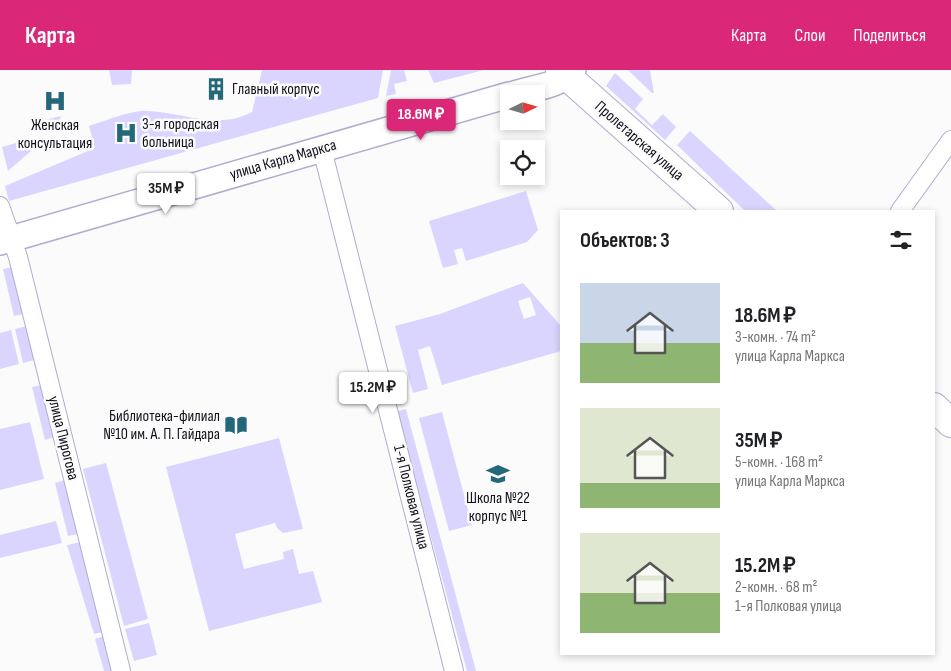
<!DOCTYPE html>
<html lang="ru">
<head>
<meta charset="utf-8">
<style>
  :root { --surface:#fff; --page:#f6f6f6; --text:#202124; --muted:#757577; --accent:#db2777 }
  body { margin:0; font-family:"Sofia Sans Condensed",sans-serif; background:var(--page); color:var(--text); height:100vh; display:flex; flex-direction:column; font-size:19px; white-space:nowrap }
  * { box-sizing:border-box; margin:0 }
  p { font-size:16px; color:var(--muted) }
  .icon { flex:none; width:28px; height:28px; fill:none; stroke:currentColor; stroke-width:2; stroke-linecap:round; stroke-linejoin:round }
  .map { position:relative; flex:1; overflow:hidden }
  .details { position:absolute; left:560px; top:140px; width:375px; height:445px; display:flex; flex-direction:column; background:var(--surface); border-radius:0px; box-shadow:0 2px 8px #0003 }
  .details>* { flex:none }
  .needle { width:32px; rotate:85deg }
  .fabs { position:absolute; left:500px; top:15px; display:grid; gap:10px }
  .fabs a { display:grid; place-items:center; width:45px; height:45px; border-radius:0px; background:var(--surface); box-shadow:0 2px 8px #0003; font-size:25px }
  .price { position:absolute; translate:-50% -42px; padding:0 11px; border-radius:5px; background:#fff; color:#222; font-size:16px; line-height:32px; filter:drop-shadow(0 1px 2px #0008) }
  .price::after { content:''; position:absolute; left:50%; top:30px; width:15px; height:11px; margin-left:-8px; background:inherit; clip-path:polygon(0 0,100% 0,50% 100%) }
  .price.on { background:var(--accent); color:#fff }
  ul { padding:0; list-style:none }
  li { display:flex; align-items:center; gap:15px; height:125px; padding:0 20px }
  li span { display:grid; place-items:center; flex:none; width:140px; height:100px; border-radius:0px; color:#555 }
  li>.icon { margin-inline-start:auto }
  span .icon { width:60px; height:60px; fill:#fffc; stroke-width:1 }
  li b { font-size:21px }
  h2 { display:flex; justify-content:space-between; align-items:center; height:60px; padding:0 20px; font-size:21px }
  header { display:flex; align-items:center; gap:30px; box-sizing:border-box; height:70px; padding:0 25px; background:var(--accent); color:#fff }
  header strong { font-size:24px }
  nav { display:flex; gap:28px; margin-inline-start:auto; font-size:18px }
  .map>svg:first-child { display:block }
</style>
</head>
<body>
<header>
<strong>Карта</strong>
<nav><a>Карта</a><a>Слои</a><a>Поделиться</a></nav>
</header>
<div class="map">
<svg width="951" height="601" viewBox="0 0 951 601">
  <rect width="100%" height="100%" fill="#fbfbfb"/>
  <!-- green -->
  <g fill="#dad5fe" fill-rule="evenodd">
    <path d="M109,0H132L131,14L112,15Z"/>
    <path d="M262,0H383L378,28L9,131L5,116L95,78L89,56C105,51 134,39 149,41C185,43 218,60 252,42Z"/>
    <path d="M391,0H404L407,11L394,14L396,24L386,26Z"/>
    <path d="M428,0H484L434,13Z"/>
    <path d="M628,0H650L654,23H652Z"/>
    <path d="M615,3L643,29L635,39L652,55L663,44L676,57L665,70L606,16Z"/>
    <path d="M61,46C57,60 42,64 33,53Z"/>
    <path d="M690,61L777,141H745L677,75Z"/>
    <path d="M30,69L31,81L8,101L2,77Z"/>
    <path d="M526,121L538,160L527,172L466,191L462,178L454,180L458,194L443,198L429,151Z"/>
    <path d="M13,197L24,244L14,246L3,199Z"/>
    <path d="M523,213L561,256V281L442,315L430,276L418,280L428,319L413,323L395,256L440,244ZM530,227L536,245L524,249L518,231Z"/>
    <path d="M27,256L35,290L23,293L15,259Z"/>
    <path d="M11,260L19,294L0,299V263Z"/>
    <path d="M42,315L55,367L45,370L32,317Z"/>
    <path d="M406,339L476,601H467L397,341Z"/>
    <path d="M442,342L472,455L449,461L419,348Z"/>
    <path d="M30,352L44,409L0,420V359Z"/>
    <path d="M279,368L303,459L283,463L277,458L275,453L235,464L244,499L284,489L283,482L293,479L299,504L313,501L322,532L209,561L166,397Z"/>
    <path d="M106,393L148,549L124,556L83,399Z"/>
    <path d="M65,410L78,464L68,466L55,413Z"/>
    <path d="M56,451L62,473L0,488V465Z"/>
    <path d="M81,472L103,562L94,564L67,475Z"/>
    <path d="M149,553L157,585L134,591L125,559Z"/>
    <path d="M104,566L113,601H104L95,569Z"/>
  </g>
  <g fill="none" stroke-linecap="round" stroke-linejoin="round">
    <defs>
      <g id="street">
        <path d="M322,79L454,601"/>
        <path d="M0,136L18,187L121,601"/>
        <path d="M900,141L951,70"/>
      </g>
      <g id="secondary">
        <path d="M514,24C533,18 560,16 573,0"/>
        <path d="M0,172L509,25"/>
      </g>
      <g id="primary">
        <path d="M560,0L719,141"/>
        <path d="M934,337L951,353"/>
      </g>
    </defs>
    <!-- street casing -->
    <use href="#street" stroke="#b0accd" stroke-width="20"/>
    <!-- secondary casing -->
    <use href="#secondary" stroke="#b0accd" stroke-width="28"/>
    <!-- primary casing -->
    <use href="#primary" stroke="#b0accd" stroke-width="30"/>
    <!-- street -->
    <use href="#street" stroke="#fff" stroke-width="18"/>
    <!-- secondary -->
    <use href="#secondary" stroke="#fff" stroke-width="25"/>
    <!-- primary -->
    <use href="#primary" stroke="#fff" stroke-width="28"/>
  </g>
  <!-- icons -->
  <defs>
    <symbol id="building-bare" viewBox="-9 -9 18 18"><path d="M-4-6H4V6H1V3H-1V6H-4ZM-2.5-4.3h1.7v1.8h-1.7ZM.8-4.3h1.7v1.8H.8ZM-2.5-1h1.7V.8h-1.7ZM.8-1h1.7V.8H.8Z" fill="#25687a" stroke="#fbfbfb" stroke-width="2.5" paint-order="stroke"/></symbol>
    <symbol id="hospital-bare" viewBox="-9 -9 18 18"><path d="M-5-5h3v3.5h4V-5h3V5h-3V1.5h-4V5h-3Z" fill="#25687a" stroke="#fbfbfb" stroke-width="2.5" paint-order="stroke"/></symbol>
    <symbol id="library-bare" viewBox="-9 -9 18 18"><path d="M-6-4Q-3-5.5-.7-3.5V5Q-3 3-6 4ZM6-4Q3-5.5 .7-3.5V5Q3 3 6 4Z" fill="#25687a" stroke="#fbfbfb" stroke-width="2.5" paint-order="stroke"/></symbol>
    <symbol id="school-bare" viewBox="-9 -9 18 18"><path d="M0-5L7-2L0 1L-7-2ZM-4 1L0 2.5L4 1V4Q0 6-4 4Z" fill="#25687a" stroke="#fbfbfb" stroke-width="2.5" paint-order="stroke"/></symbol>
  </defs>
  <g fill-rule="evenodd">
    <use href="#building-bare" x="200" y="3" width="32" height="32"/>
    <use href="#hospital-bare" x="39" y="15" width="32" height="32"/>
    <use href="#hospital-bare" x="110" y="47" width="32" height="32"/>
    <use href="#library-bare" x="220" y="339" width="32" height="32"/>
    <use href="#school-bare" x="482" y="388" width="32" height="32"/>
  </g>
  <g text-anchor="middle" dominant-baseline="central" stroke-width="5" stroke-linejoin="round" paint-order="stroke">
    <!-- poi labels -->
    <g font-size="16" fill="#11101b" stroke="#fbfbfb" text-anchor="start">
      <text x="232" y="19">Главный корпус</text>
      <text x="142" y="54">3-я городская<tspan x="142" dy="18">больница</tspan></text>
      <text x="55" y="55" text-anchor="middle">Женская<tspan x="55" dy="18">консультация</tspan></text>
      <text x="220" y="346" text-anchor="end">Библиотека-филиал<tspan x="220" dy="18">№10 им. А. П. Гайдара</tspan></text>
      <text x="498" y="428" text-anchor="middle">Школа №22<tspan x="498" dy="18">корпус №1</tspan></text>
    </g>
    <!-- street labels -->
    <g font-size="16" fill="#11101b" stroke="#fbfbfb">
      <text transform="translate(639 71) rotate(41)">Пролетарская улица</text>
      <text transform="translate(283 90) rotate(-16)">улица Карла Маркса</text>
      <text transform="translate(63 368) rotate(76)">улица Пирогова</text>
      <text transform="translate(411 427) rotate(76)">1-я Полковая улица</text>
    </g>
  </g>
</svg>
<div class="fabs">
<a><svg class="needle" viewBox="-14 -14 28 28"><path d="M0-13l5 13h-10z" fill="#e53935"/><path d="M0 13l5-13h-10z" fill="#757577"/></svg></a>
<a><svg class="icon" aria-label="locate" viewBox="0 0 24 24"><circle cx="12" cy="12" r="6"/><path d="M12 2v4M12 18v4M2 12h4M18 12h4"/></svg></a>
</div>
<b class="price on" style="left:421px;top:71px">18.6M ₽</b>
<b class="price" style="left:166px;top:145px">35M ₽</b>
<b class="price" style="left:373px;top:344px">15.2M ₽</b>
<section class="details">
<h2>Объектов: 3<svg class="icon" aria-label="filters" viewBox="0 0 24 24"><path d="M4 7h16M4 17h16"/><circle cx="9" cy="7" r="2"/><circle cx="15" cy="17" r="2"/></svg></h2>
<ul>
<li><span style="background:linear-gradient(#c9d6e8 60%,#8fb573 0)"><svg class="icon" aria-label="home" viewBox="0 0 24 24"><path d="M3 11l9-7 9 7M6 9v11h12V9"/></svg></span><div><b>18.6M ₽</b><p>3-комн. · 74 m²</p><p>улица Карла Маркса</p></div></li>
<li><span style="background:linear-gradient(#dfe7d0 75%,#8fb573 0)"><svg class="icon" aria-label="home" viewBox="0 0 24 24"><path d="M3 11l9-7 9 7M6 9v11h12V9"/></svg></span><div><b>35M ₽</b><p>5-комн. · 168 m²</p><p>улица Карла Маркса</p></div></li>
<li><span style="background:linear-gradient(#dfe7d0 60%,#8fb573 0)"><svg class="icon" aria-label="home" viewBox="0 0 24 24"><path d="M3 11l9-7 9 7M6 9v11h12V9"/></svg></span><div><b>15.2M ₽</b><p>2-комн. · 68 m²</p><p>1-я Полковая улица</p></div></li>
</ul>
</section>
</div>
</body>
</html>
